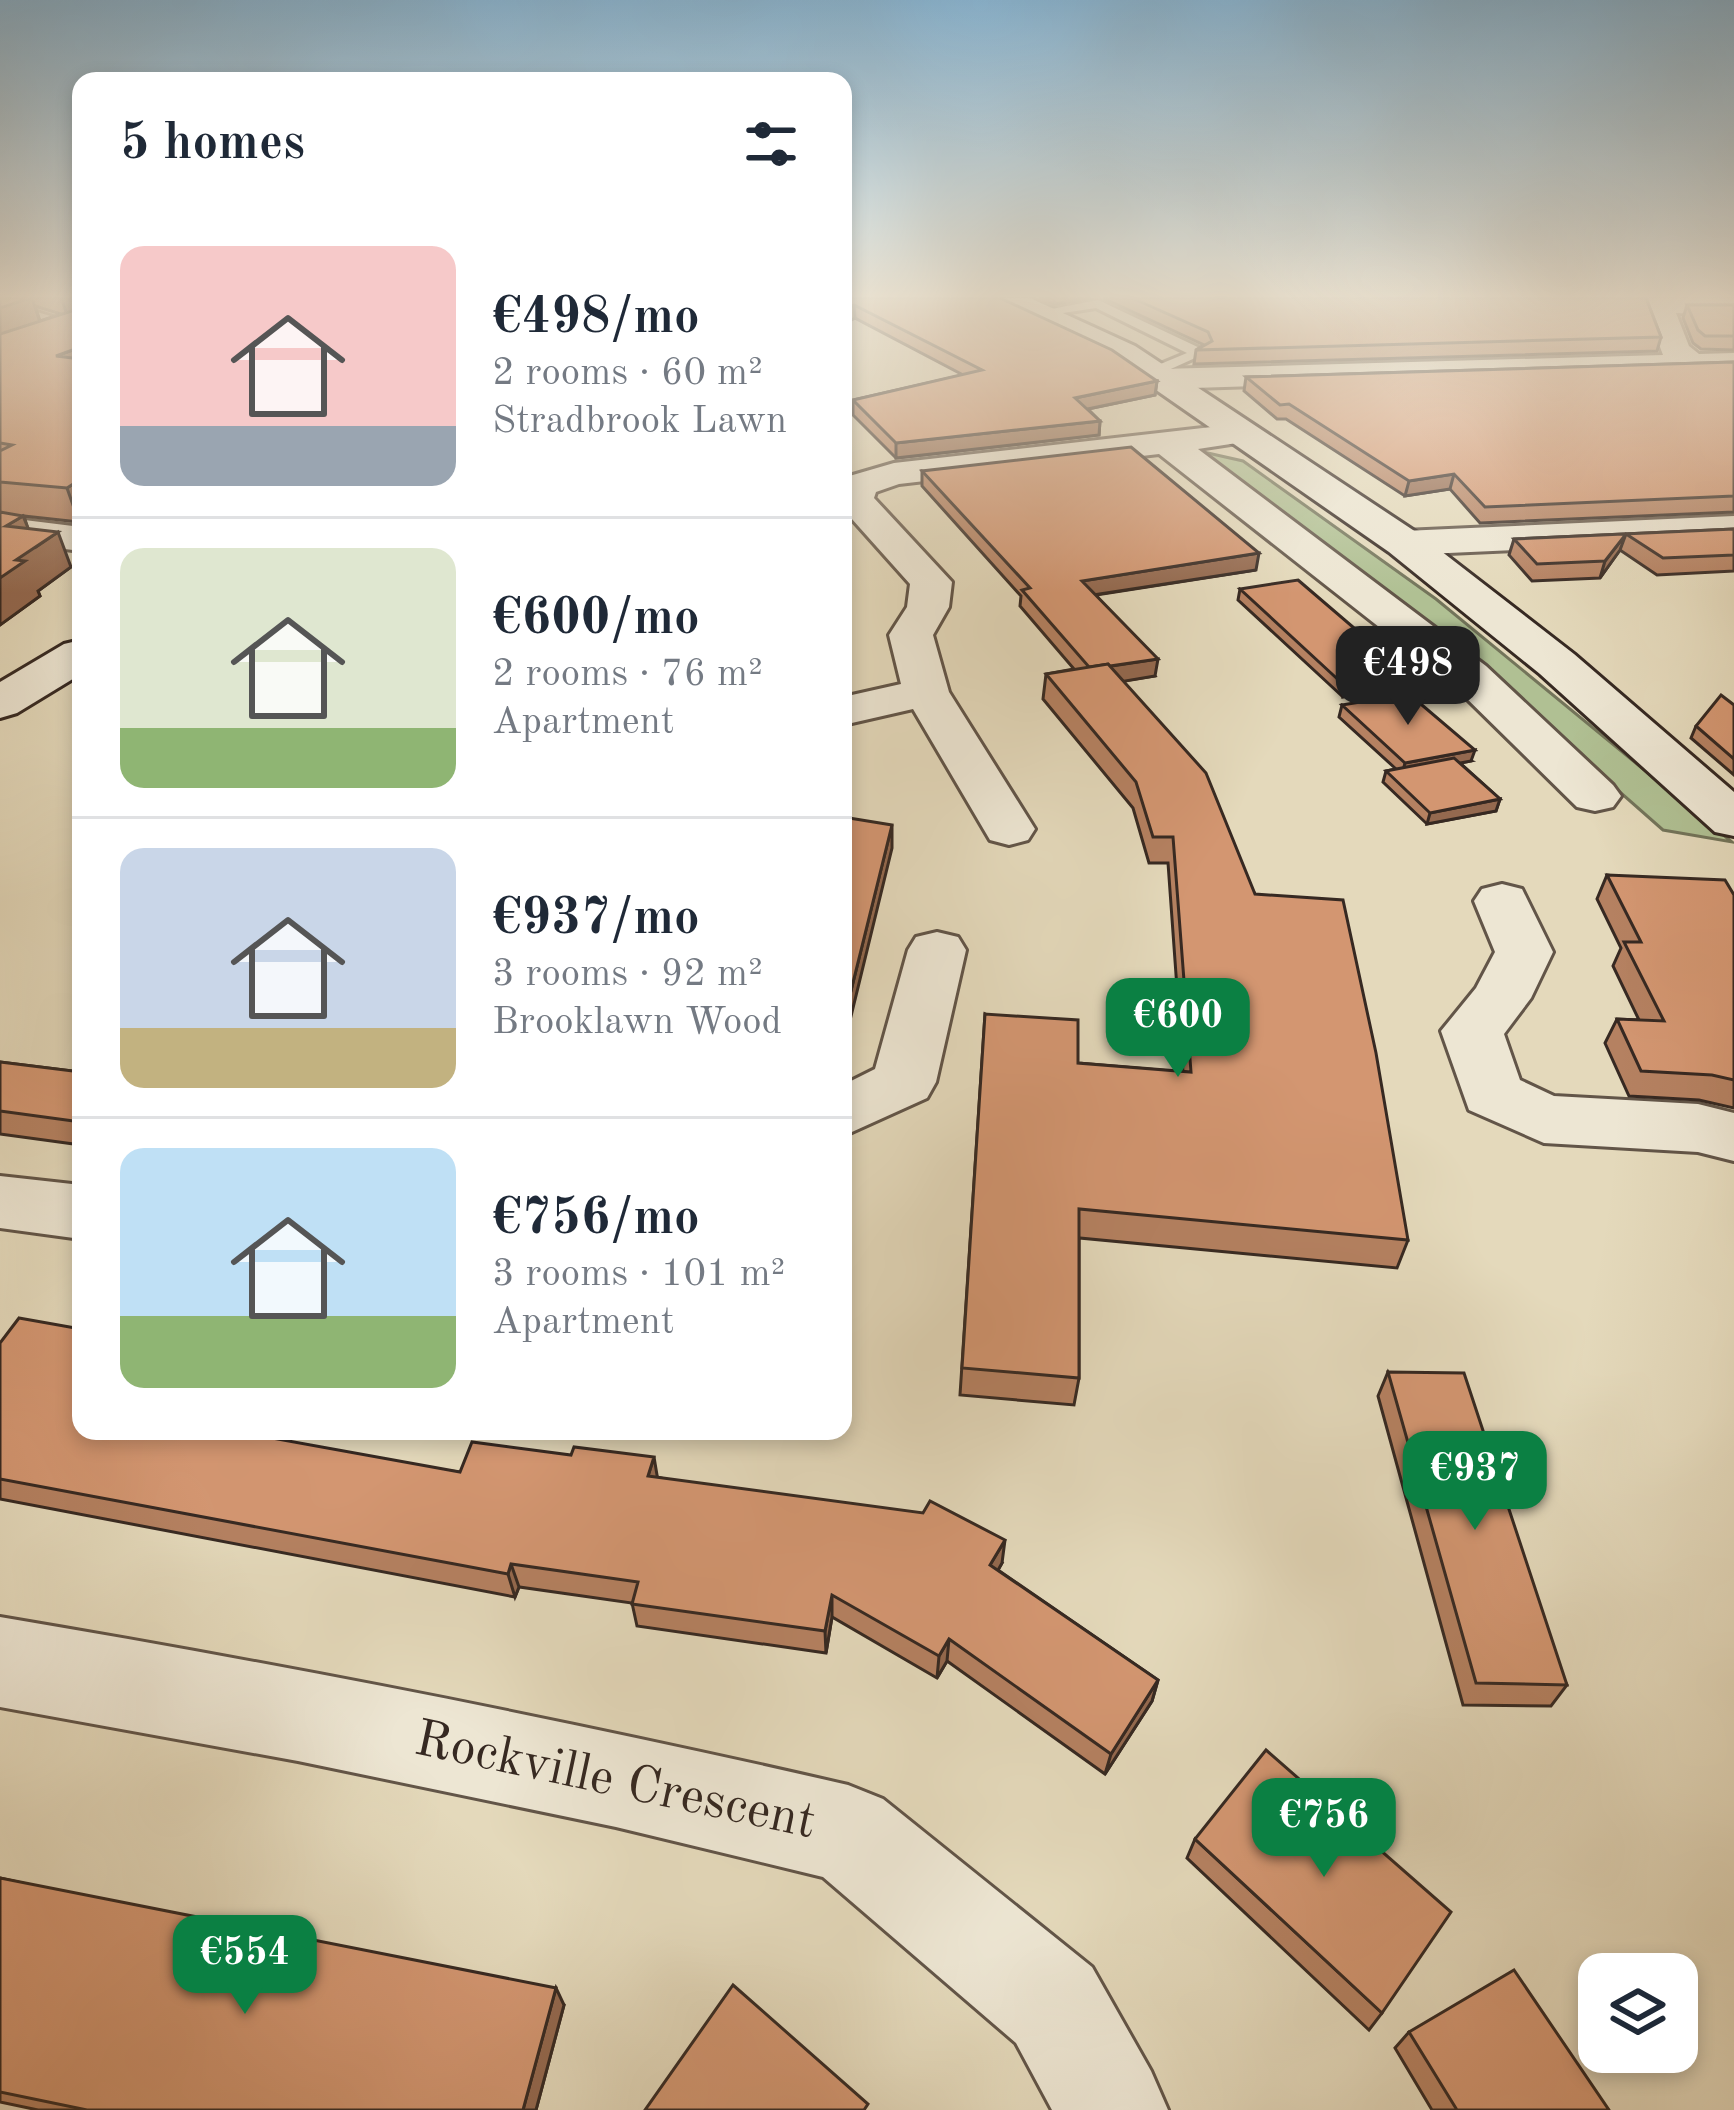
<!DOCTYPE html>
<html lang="en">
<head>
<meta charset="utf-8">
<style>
  :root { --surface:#fff; --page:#f2f2f3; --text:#1f2937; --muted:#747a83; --line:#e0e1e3; --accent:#0b8043 }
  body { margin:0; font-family:"Old Standard TT",serif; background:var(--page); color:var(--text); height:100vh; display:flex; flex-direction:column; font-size:45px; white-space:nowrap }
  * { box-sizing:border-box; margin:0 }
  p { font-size:39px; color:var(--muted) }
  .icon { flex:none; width:66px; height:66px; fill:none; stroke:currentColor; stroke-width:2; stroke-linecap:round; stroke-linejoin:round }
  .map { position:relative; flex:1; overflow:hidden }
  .side { position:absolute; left:72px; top:72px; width:780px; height:1368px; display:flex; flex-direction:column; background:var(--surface); border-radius:24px; box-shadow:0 6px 18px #0003 }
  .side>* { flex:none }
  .fabs { position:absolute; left:1578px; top:1953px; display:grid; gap:24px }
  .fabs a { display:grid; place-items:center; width:120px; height:120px; border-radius:24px; background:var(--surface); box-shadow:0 6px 18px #0003; font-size:60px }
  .price { position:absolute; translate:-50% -102px; padding:0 27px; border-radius:24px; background:var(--accent); color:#fff; font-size:39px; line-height:78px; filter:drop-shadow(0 3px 6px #0008) }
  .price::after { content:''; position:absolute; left:50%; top:72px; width:36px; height:27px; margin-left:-18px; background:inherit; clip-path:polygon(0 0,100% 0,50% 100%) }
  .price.active { background:#222; color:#fff }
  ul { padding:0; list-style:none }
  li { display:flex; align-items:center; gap:36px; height:300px; padding:0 48px }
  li+li { border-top:3px solid var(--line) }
  li span { display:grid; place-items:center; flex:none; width:336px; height:240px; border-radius:24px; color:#555 }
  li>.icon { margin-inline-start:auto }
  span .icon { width:144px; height:144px; fill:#fffc; stroke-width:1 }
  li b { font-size:51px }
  h2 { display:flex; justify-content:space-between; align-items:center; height:144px; padding:0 48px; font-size:51px }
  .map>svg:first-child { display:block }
</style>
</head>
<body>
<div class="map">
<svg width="1734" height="2110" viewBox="0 0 1734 2110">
  <rect width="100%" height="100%" fill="#e4d9bb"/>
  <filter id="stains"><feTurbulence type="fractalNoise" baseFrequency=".00167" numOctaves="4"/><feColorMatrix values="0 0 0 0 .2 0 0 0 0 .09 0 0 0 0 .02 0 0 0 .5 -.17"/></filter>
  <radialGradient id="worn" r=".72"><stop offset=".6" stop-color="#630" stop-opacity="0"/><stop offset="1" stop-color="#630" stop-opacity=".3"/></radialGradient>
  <!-- green -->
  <path fill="#b0c093" stroke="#73745a" stroke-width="3" d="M1190,449L1243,461L1436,599L1732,842L1663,830L1479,668Z"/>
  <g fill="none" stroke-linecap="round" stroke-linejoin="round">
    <defs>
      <g id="service">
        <path d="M16,298H31L21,307L70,322L63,326L5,312Z"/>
        <path d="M1098,300L1204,350L1206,353L1151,378L1146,376V370L1187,353L1096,308L1043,316L1036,312Z"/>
      </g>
      <g id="minor">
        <path d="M1648,298H1734V315L1676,313L1689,346L1699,354L1734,353V371L1161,389L1145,379L1161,369L1663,355L1644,304Z"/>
        <path d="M1238,424L1250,427L1255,434L1250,441L1198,449L1486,666L1613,785L1621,796L1613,807L1595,811L1577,807L1454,686L1159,454L899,484L876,492L874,498L952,582L949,607L933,635L949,692L1035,829L1028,840L1009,845L990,840L913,709L843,725V697L901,684L889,635L907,607L910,584L843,509L846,477L894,463Z"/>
        <path d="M1734,516V540L1404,555L1390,551L1384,543L1390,535L1404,531Z"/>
        <path d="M0,517L81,527V551L0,541Z"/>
        <path d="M1502,884L1522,889L1553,952L1531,998L1504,1034L1520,1080L1554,1096L1698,1104L1734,1113V1161L1698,1152L1544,1143L1469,1110L1441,1031L1476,988L1495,952L1474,901L1482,889Z"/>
        <path d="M937,932L958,937L966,950L936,1082L927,1098L843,1136V1085L875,1069L908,950L916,937Z"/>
        <path d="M0,1176L81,1185V1239L0,1228Z"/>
        <path d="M0,1617C285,1665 567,1720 848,1785L883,1799L1092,1967L1151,2071L1168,2110H1052L1016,2043L823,1877L616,1827L298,1761L0,1707Z"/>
      </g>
      <g id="secondary">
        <path d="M992,298H1030L1135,346L1419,534L1574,654L1734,792V836L1715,832L1540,674L1389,552L1113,360L996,304Z"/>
        <path d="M81,640V674L17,713L0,718V682L64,644Z"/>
      </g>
    </defs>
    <!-- service casing -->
    <use href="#service" stroke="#625548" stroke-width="6"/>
    <!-- minor casing -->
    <use href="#minor" stroke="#625548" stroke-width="6"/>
    <!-- secondary casing -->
    <use href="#secondary" stroke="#362922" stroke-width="6"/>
    <!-- service -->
    <use href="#service" fill="#ede6d3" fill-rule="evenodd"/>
    <!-- minor -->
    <use href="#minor" fill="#ede6d3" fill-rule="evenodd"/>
    <!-- secondary -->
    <use href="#secondary" fill="#ede6d3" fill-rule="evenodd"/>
  </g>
  <!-- wall -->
  <g fill="#b58161" stroke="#362922" stroke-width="3" fill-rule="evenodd">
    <path d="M0,298H81L79,522L24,516L28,529L71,567L38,591L40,596L0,625ZM35,306L61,314L40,321Z"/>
    <path d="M843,298L1157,381L1155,395L1088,409L1100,421L1099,435L896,458L853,415V400L963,375L855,318Z"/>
    <path d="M1039,298H1091L1054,304Z"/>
    <path d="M1103,298H1646L1661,337L1657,351L1194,364L1196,350L1204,345Z"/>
    <path d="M1687,305H1734V350L1701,349L1693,343L1683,318Z"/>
    <path d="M1734,362V512L1480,523L1450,489L1405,496L1286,419H1277L1244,391L1246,377Z"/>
    <path d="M922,471L1256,570L1096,595L1155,676L1123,681L1255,894L1408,1240L1397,1268L1079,1238V1378L1074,1405L960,1395L985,1014L1078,1063L1183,1072L1168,863H1149L1133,808L1043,699L1046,674L1074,669L1020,606L1021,596L922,486Z"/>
    <path d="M1734,529V571L1657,575L1620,550L1600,578L1532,581L1509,555L1514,539Z"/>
    <path d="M1240,589L1409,675L1405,686L1343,697L1238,600Z"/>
    <path d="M1342,705L1471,761L1460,763L1500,799L1496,811L1427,824L1383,782L1386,771L1396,769L1339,717Z"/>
    <path d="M1734,705V775L1691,738L1696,726Z"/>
    <path d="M1607,875L1734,895V1108L1699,1100L1629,1096L1605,1043L1617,1019L1639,1020L1613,966L1621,948L1597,899Z"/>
    <path d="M0,1062L81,1072V1145L0,1134Z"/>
    <path d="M0,1343L81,1431L460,1472L657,1477L1002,1563L998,1570L1158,1680L1152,1701L1105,1774L947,1661L937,1678L832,1617L826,1653L637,1626L632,1603L519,1587L515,1597L0,1499Z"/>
    <path d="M1388,1372L1567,1685L1551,1706L1463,1705L1378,1396Z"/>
    <path d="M1195,1839L1382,2013L1369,2030L1187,1858Z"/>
    <path d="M0,1878L564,2005L536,2110H38L0,2102Z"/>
    <path d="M1409,2032L1609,2110H1432L1395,2048Z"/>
  </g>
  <!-- shaded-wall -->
  <g fill="#94694f" stroke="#362922" stroke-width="3">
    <path d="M0,298H32L41,325L0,340Z"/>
    <path d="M61,298H78L81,305L68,317Z"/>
    <path d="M1054,298H1091L1054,304Z"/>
    <path d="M854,305L855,318L843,325V311Z"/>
    <path d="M81,347V381L56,356Z"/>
    <path d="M1157,381L1155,395L1073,412L1075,398Z"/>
    <path d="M1100,421L1099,435L896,458V443Z"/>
    <path d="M1454,474L1450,489L1405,496L1409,481Z"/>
    <path d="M81,479V521L79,522L67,488Z"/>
    <path d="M23,516L36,547L58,532L71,567L38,591L40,596L0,625V578L6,526Z"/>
    <path d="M1626,534L1620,550L1600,578L1605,561Z"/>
    <path d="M1259,553L1256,570L1080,597L1082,581Z"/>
    <path d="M1158,659L1155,676L1090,687L1092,669Z"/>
    <path d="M1409,675L1405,686L1343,697L1345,686Z"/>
    <path d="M1475,750L1471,761L1402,774L1405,763Z"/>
    <path d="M1500,799L1496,811L1427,824L1430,813Z"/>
    <path d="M892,825V848L843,1049V1023Z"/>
    <path d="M654,1457L658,1481L648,1476Z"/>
    <path d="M1005,1540L1002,1563L988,1588L990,1565Z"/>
    <path d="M511,1564L519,1587L515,1597L508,1574Z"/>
    <path d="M832,1595V1617L826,1653L825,1631Z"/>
    <path d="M949,1639L947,1661L937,1678L939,1656Z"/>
    <path d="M1158,1680L1152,1701L1105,1774L1111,1754Z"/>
    <path d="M556,1988L564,2005L536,2110H523Z"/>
  </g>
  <!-- building -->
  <g fill="#d39671" stroke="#362922" stroke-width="3">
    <path d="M0,298H30L0,308Z"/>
    <path d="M75,298H81V347L56,356L81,359V479L67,488L0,482V451L12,445L0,443V334L75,310Z"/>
    <path d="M843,298H1000L1112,350L1157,381L1075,398L1100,421L896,443L853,400L982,370L854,305L843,311Z"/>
    <path d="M1132,298H1646L1661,337L1196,350L1212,341L1208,332Z"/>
    <path d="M1687,305H1734V336H1705L1698,330Z"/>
    <path d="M1734,362V496L1485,507L1454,474L1409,481L1289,404L1280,405L1246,377Z"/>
    <path d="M1131,447L1259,553L1082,581L1158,659L1110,666L1108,664L1089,667L1022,590L1030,588L922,471Z"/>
    <path d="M0,512L23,516L6,526L58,532L16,560L25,561L0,578Z"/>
    <path d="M1734,529V555L1663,558L1626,534L1605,561L1537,564L1514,539Z"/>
    <path d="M1298,580L1409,675L1345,686L1240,589Z"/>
    <path d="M1108,664L1206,773L1255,894L1343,900L1376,1053L1408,1240L1079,1209V1378L962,1368L985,1014L1078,1020V1063L1191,1072L1173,837H1153L1136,782L1046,674Z"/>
    <path d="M1409,694L1475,750L1405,763L1342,705Z"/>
    <path d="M1721,695L1734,705V759L1696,726Z"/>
    <path d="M1454,758L1500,799L1430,813L1386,771Z"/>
    <path d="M843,817L892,825L843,1023Z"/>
    <path d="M1607,875L1725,880L1734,895V1080L1712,1075L1641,1071L1617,1019L1664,1021L1624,942H1641Z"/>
    <path d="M0,1062L81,1072V1122L0,1111Z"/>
    <path d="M19,1318L81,1329V1431H233L460,1472L472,1442L571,1455L574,1447L654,1457L648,1476L923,1513L930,1501L1005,1540L990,1565L1158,1680L1111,1754L949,1639L939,1656L832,1595L825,1631L632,1604L638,1582L511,1564L508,1574L0,1479V1343Z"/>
    <path d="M1388,1372L1464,1373L1567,1685L1476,1683Z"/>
    <path d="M1266,1750L1451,1912L1382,2013L1195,1839Z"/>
    <path d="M0,1878L556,1988L523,2110H87L0,2092Z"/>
    <path d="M1514,1970L1609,2110H1457L1409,2032Z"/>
    <path d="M733,1985L868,2104L864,2110H645Z"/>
  </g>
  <!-- sky -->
  <linearGradient id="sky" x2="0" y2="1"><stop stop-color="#88b6d5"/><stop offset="0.5" stop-color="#f3eee0"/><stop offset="1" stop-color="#f3eee0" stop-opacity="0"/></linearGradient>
  <rect width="1734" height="593" fill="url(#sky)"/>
  <g text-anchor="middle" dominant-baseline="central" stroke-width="12" stroke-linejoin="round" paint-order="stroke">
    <!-- near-street labels -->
    <g font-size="51" fill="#362922" stroke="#ede6d3">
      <text transform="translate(615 1782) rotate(12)">Rockville Crescent</text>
    </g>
  </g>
  <rect width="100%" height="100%" filter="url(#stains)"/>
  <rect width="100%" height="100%" fill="url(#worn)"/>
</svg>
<div class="fabs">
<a><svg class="icon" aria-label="layers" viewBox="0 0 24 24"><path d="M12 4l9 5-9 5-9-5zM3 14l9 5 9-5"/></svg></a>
</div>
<b class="price active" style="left:1408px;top:728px">€498</b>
<b class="price" style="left:1178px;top:1080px">€600</b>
<b class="price" style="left:1475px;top:1533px">€937</b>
<b class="price" style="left:1324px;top:1880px">€756</b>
<b class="price" style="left:245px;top:2017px">€554</b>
<section class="side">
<h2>5 homes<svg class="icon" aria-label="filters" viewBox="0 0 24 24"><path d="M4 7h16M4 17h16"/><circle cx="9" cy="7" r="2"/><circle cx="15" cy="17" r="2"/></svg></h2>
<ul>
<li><span style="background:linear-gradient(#f6c9c9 75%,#9aa5b1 0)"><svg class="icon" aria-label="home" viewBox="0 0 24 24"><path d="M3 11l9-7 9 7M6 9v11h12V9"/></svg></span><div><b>€498/mo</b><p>2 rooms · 60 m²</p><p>Stradbrook Lawn</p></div></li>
<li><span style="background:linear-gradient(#dfe7d0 75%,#8fb573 0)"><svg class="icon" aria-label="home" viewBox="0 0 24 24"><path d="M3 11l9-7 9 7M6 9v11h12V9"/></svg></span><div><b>€600/mo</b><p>2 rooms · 76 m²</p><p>Apartment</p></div></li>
<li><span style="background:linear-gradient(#c9d6e8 75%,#c2b280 0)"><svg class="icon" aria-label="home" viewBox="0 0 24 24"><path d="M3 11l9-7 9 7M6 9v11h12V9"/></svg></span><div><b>€937/mo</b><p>3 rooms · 92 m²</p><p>Brooklawn Wood</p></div></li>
<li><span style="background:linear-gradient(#bfe0f5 70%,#8fb573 0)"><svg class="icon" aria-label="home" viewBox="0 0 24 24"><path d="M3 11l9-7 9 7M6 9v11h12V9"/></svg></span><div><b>€756/mo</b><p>3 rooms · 101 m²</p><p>Apartment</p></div></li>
</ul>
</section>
</div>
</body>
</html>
